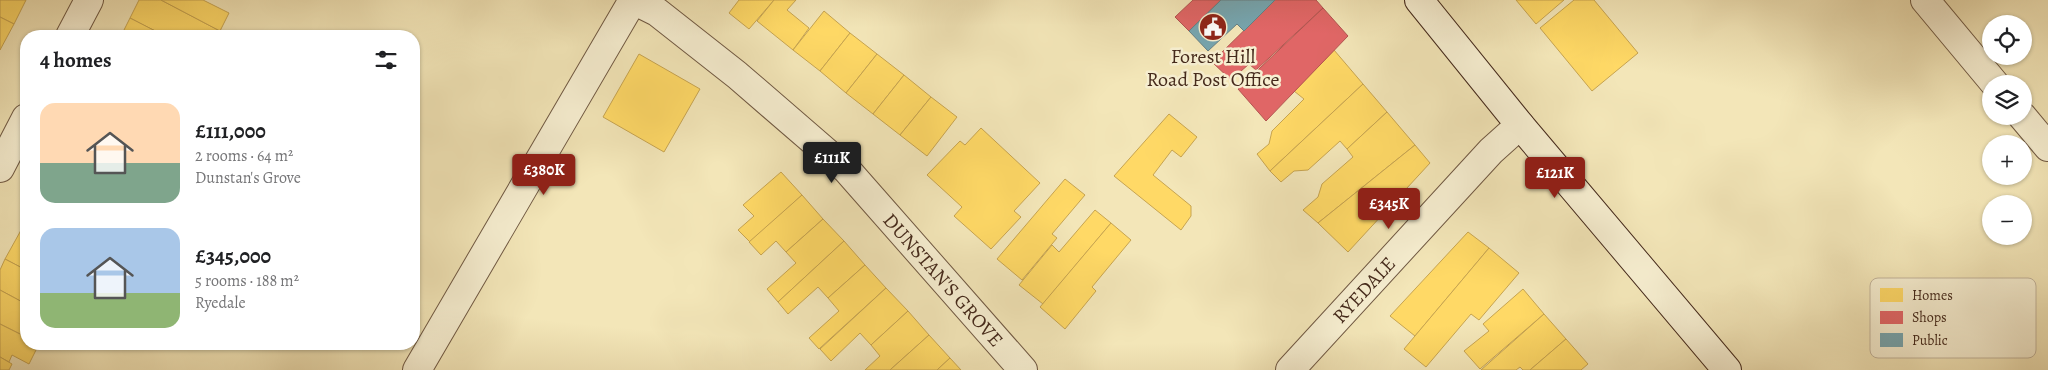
<!DOCTYPE html>
<html lang="en">
<head>
<meta charset="utf-8">
<style>
  :root { --surface:#fff; --page:#f6f6f6; --text:#202124; --muted:#757577; --accent:#8f2418 }
  body { margin:0; font-family:Alegreya,serif; background:var(--page); color:var(--text); height:100vh; display:flex; flex-direction:column; font-size:19px; white-space:nowrap }
  * { box-sizing:border-box; margin:0 }
  p { font-size:16px; color:var(--muted) }
  .icon { flex:none; width:28px; height:28px; fill:none; stroke:currentColor; stroke-width:2; stroke-linecap:round; stroke-linejoin:round }
  .map { position:relative; flex:1; overflow:hidden }
  .drawer { position:absolute; left:20px; top:30px; width:400px; height:320px; display:flex; flex-direction:column; background:var(--surface); border-radius:20px; box-shadow:0 1px 4px #0004 }
  .drawer>* { flex:none }
  .buttons { position:absolute; left:1982px; top:15px; display:grid; gap:10px }
  .buttons a { display:grid; place-items:center; width:50px; height:50px; border-radius:50%; background:var(--surface); box-shadow:0 1px 4px #0004; font-size:25px }
  .price { position:absolute; translate:-50% -42px; padding:0 11px; border-radius:5px; background:var(--accent); color:#fff; font-size:16px; line-height:32px; filter:drop-shadow(0 1px 2px #0008) }
  .price::after { content:''; position:absolute; left:50%; top:30px; width:15px; height:11px; margin-left:-8px; background:inherit; clip-path:polygon(0 0,100% 0,50% 100%) }
  .price.on { background:#222; color:#fff }
  ul { padding:0; list-style:none }
  li { display:flex; align-items:center; gap:15px; height:125px; padding:0 20px }
  li span { display:grid; place-items:center; flex:none; width:140px; height:100px; border-radius:15px; color:#555 }
  li>.icon { margin-inline-start:auto }
  span .icon { width:60px; height:60px; fill:#fffc; stroke-width:1 }
  li b { font-size:21px }
  h2 { display:flex; justify-content:space-between; align-items:center; height:60px; padding:0 20px; font-size:21px }
  .map>svg:first-child { display:block }
</style>
</head>
<body>
<div class="map">
<svg width="2048" height="370" viewBox="0 0 2048 370">
  <rect width="100%" height="100%" fill="#f3e6b8"/>
  <filter id="stains"><feTurbulence type="fractalNoise" baseFrequency=".004" numOctaves="4"/><feColorMatrix values="0 0 0 0 .2 0 0 0 0 .09 0 0 0 0 .02 0 0 0 .5 -.17"/></filter>
  <radialGradient id="worn" r=".72"><stop offset=".6" stop-color="#630" stop-opacity="0"/><stop offset="1" stop-color="#630" stop-opacity=".3"/></radialGradient>
  <!-- homes -->
  <g fill="#ffd966" stroke="#c7a450">
    <path d="M0,0H26L14,24L0,17Z"/>
    <path d="M139,0H161L220,31L217,36H184L178,33L177,36H165L130,18Z"/>
    <path d="M161,0H203L229,13L220,31Z"/>
    <path d="M739,0H774L749,29L729,13Z"/>
    <path d="M774,0H796L787,10L809,28L793,50L757,21Z"/>
    <path d="M1516,0H1564L1536,24Z"/>
    <path d="M1574,0H1594L1638,53L1592,91L1540,28Z"/>
    <path d="M824,11L850,33L820,71L793,50Z"/>
    <path d="M0,17L14,24L0,50Z"/>
    <path d="M130,18L165,36H121Z"/>
    <path d="M850,33L877,54L846,93L820,71Z"/>
    <path d="M1334,50L1363,84L1270,171L1257,154L1269,144L1272,131L1304,99L1294,91Z"/>
    <path d="M639,54L700,89L664,152L603,117Z"/>
    <path d="M877,54L904,75L873,114L846,93Z"/>
    <path d="M904,75L931,97L900,135L873,114Z"/>
    <path d="M1363,84L1387,112L1347,149L1340,141L1308,170L1294,171L1281,182L1270,171Z"/>
    <path d="M931,97L957,117L927,156L900,135Z"/>
    <path d="M1387,112L1415,145L1318,223L1303,210L1318,197L1322,184L1353,157L1347,149Z"/>
    <path d="M1169,114L1197,137L1181,157L1172,150L1153,175L1191,206V216L1181,230L1114,176Z"/>
    <path d="M981,128L1040,183L1014,211L1021,217L991,249L954,216L962,207L927,175L960,141L965,145Z"/>
    <path d="M1415,145L1430,163L1348,252L1318,223Z"/>
    <path d="M781,172L802,195L750,242L738,230L754,216L743,205Z"/>
    <path d="M1065,179L1085,195L1052,234L1057,238L1022,280L997,259Z"/>
    <path d="M802,195L823,219L786,252L776,241L761,255L749,242Z"/>
    <path d="M1095,210L1111,223L1043,304L1019,285L1052,245L1059,252Z"/>
    <path d="M26,219V236L20,232Z"/>
    <path d="M823,219L844,241L778,302L767,289L796,263L786,252Z"/>
    <path d="M1111,223L1131,240L1092,287L1096,291L1065,329L1040,307Z"/>
    <path d="M20,232L26,236V270L5,259Z"/>
    <path d="M1468,232L1489,248L1415,336L1390,316Z"/>
    <path d="M844,241L865,265L828,298L818,287L788,314L778,302Z"/>
    <path d="M1489,248L1519,273L1479,320L1471,314L1426,367L1404,349Z"/>
    <path d="M5,259L26,270V304L0,290V270Z"/>
    <path d="M865,265L886,288L819,349L809,338L839,311L828,298Z"/>
    <path d="M886,288L908,311L871,345L860,333L831,361L820,349Z"/>
    <path d="M1523,289L1544,314L1480,369L1464,351L1489,331L1483,324Z"/>
    <path d="M0,290L26,304V337L0,324Z"/>
    <path d="M908,311L929,335L890,370H865L880,356L871,345Z"/>
    <path d="M1544,314L1566,339L1530,370H1523L1520,367L1516,370H1481Z"/>
    <path d="M0,324L26,337V344H39L29,364L12,355L9,362L0,357Z"/>
    <path d="M929,335L950,358L937,370H890Z"/>
    <path d="M1566,339L1588,364L1581,370H1530Z"/>
    <path d="M0,357L12,364L9,370H0Z"/>
    <path d="M950,358L961,370H937Z"/>
  </g>
  <!-- shops -->
  <g fill="#e06666" stroke="#b25450">
    <path d="M1193,0H1221L1189,31L1175,17Z"/>
    <path d="M1275,0H1316L1323,8L1256,70L1249,64L1231,80L1212,62Z"/>
    <path d="M1323,8L1348,36L1266,121L1238,89Z"/>
  </g>
  <!-- public -->
  <path fill="#76a5af" stroke="#678083" d="M1221,0H1275L1244,31L1237,24L1208,51L1189,31Z"/>
  <g fill="none" stroke-linecap="round" stroke-linejoin="round">
    <defs>
      <g id="street">
        <path id="s1" d="M633,0L657,12L737,75L847,170L1023,370"/>
        <path d="M1925,0L1995,84"/>
        <path d="M70,36L89,0"/>
        <path d="M2022,116L2048,147"/>
        <path d="M0,168L26,118"/>
        <path d="M417,370L633,0"/>
        <path id="s2" d="M1290,370L1491,151L1520,125"/>
      </g>
      <path id="secondary" d="M1419,0L1520,125L1727,370"/>
    </defs>
    <!-- street casing -->
    <use href="#street" stroke="#705943" stroke-width="30"/>
    <!-- secondary casing -->
    <use href="#secondary" stroke="#452a1c" stroke-width="30"/>
    <!-- street -->
    <use href="#street" stroke="#f7efd1" stroke-width="28"/>
    <!-- secondary -->
    <use href="#secondary" stroke="#f7efd1" stroke-width="28"/>
  </g>
  <!-- icons -->
  <defs>
    <symbol id="civic-disc" viewBox="-11 -11 22 22"><circle r="9.5" fill="#8f2418" stroke="#f7efd1"/><path d="M-.6-6.5H3V-4.5H.6V-3L4-1V1h2V6H-6V1h2V-1L-.6-3ZM-1.2 2.5V6h2.4V2.5Z" fill="#fff"/></symbol>
  </defs>
  <g fill-rule="evenodd">
    <use href="#civic-disc" x="1197" y="11" width="32" height="32"/>
  </g>
  <g text-anchor="middle" dominant-baseline="central" stroke-width="5" stroke-linejoin="round" paint-order="stroke">
    <!-- poi labels -->
    <g font-size="20" fill="#452a1c" stroke="#f7efd1">
      <text x="1213" y="56">Forest Hill<tspan x="1213" dy="23">Road Post Office</tspan></text>
    </g>
    <!-- street labels -->
    <g font-size="20" fill="#452a1c" stroke="#f7efd1">
      <text stroke="none"><textPath href="#s1" startOffset="420">DUNSTAN'S GROVE</textPath></text>
      <text stroke="none"><textPath href="#s2" startOffset="109">RYEDALE</textPath></text>
    </g>
  </g>
  <!-- legend -->
  <rect x="1870" y="278" width="166" height="80" rx="8" fill="#f7efd1" stroke="#c2b49b" stroke-width="1"/>
  <rect x="1880" y="288" width="23" height="14" fill="#ffd966"/>
  <rect x="1880" y="311" width="23" height="13" fill="#e06666"/>
  <rect x="1880" y="333" width="23" height="14" fill="#76a5af"/>
  <g font-size="14" fill="#452a1c">
    <text x="1912" y="300">Homes</text>
    <text x="1912" y="322">Shops</text>
    <text x="1912" y="345">Public</text>
  </g>
  <rect width="100%" height="100%" filter="url(#stains)"/>
  <rect width="100%" height="100%" fill="url(#worn)"/>
</svg>
<div class="buttons">
<a><svg class="icon" aria-label="locate" viewBox="0 0 24 24"><circle cx="12" cy="12" r="6"/><path d="M12 2v4M12 18v4M2 12h4M18 12h4"/></svg></a>
<a><svg class="icon" aria-label="layers" viewBox="0 0 24 24"><path d="M12 4l9 5-9 5-9-5zM3 14l9 5 9-5"/></svg></a>
<a>+</a>
<a>−</a>
</div>
<b class="price on" style="left:832px;top:184px">£111K</b>
<b class="price" style="left:544px;top:196px">£380K</b>
<b class="price" style="left:1555px;top:199px">£121K</b>
<b class="price" style="left:1389px;top:230px">£345K</b>
<section class="drawer">
<h2>4 homes<svg class="icon" aria-label="filters" viewBox="0 0 24 24"><path d="M4 7h16M4 17h16"/><circle cx="9" cy="7" r="2"/><circle cx="15" cy="17" r="2"/></svg></h2>
<ul>
<li><span style="background:linear-gradient(#ffd9b3 60%,#7fa58c 0)"><svg class="icon" aria-label="home" viewBox="0 0 24 24"><path d="M3 11l9-7 9 7M6 9v11h12V9"/></svg></span><div><b>£111,000</b><p>2 rooms · 64 m²</p><p>Dunstan's Grove</p></div></li>
<li><span style="background:linear-gradient(#a9c7e8 65%,#8fb573 0)"><svg class="icon" aria-label="home" viewBox="0 0 24 24"><path d="M3 11l9-7 9 7M6 9v11h12V9"/></svg></span><div><b>£345,000</b><p>5 rooms · 188 m²</p><p>Ryedale</p></div></li>
</ul>
</section>
</div>
</body>
</html>
